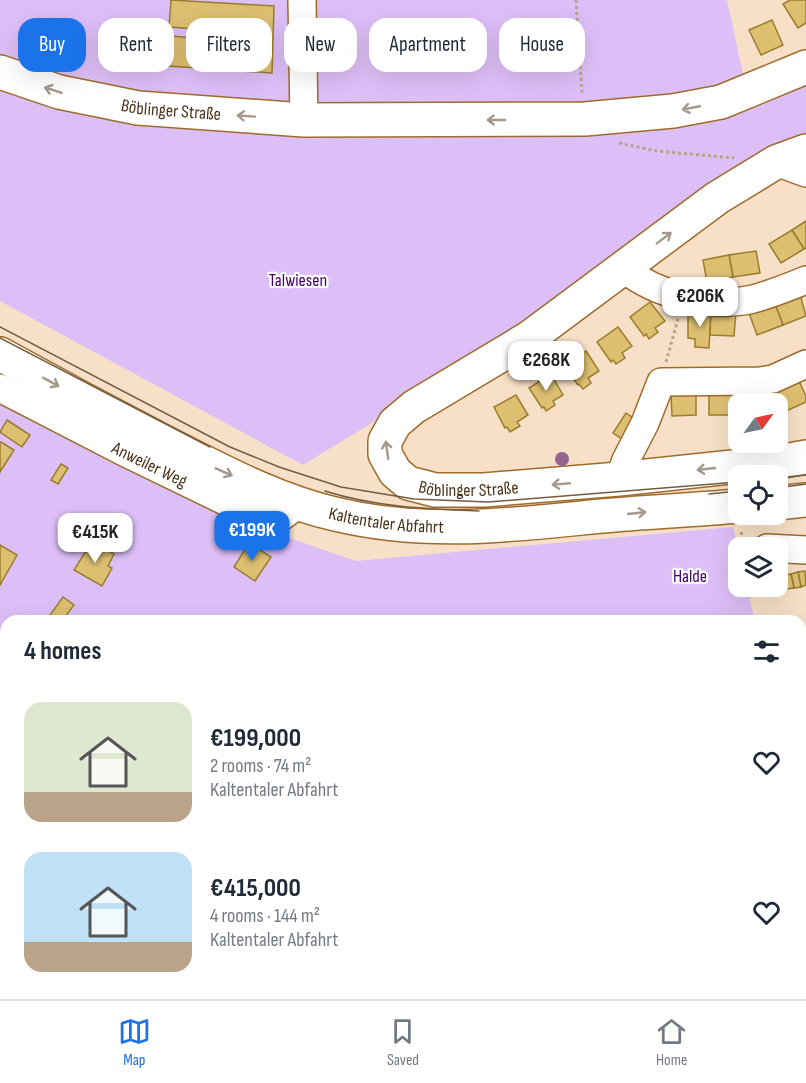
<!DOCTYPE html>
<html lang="en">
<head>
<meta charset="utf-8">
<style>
  :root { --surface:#fff; --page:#f2f2f3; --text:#1f2937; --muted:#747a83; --line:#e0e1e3; --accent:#1a73e8 }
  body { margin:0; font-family:"Sofia Sans Condensed",sans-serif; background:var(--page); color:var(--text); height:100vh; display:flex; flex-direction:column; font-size:22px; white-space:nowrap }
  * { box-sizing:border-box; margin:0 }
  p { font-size:20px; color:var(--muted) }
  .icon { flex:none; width:33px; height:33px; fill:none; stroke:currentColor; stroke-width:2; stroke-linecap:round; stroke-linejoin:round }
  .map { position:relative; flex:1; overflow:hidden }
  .details { position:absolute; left:0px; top:615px; width:807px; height:384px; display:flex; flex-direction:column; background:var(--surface); border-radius:18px 18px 0 0; box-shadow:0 6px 24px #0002 }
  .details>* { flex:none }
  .guide { position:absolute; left:18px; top:18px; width:771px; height:54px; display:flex; gap:12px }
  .needle { width:39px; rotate:57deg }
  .buttons { position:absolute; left:728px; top:393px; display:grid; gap:12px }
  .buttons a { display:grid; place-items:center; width:60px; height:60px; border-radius:12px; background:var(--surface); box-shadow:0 6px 24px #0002; font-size:30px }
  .price { position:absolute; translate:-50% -51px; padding:0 14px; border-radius:12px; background:#fff; color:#222; font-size:20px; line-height:39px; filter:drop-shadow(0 2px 3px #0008) }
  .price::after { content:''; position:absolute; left:50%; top:36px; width:18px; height:14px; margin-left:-9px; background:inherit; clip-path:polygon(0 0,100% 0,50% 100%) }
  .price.active { background:var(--accent); color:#fff }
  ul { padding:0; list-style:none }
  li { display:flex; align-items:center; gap:18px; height:150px; padding:0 24px }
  li span { display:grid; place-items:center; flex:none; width:168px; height:120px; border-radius:18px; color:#555 }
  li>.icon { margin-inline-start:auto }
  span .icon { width:72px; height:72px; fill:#fffc; stroke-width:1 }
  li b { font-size:26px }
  h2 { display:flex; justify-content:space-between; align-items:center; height:72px; padding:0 24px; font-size:26px }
  .chip { padding:0 21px; border-radius:18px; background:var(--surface); box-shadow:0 6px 24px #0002; font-size:21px; line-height:54px }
  .chip.active { background:var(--accent); color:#fff }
  .dock { display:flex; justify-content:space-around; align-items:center; height:84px; border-top:2px solid var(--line); background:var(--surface); font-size:16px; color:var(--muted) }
  .dock a { display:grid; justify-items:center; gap:3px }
  .dock .active { color:var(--accent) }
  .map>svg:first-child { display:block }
</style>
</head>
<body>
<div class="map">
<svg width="806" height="999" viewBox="0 0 806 999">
  <rect width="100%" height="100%" fill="#f7e0c7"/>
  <!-- green -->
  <g fill="#ddbff7">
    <path d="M0,0H727L747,92L806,81V139L524,330L303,465L0,301Z"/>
    <path d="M0,397L87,446L275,533L356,561L733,527L738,547V586L747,587L755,621H6V906L0,902Z"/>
    <path d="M801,663L806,664V999H711L689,993H801Z"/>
    <path d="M0,911L6,914V993H140L151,999H0Z"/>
    <path d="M159,993H431L429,999H169Z"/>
    <path d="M437,993H673L694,999H435Z"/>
  </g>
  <!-- building -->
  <g fill="#ddbf71" stroke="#997d2d" stroke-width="1.5">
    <path d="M171,0L274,6L272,73L168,66L170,36L252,42L253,33L169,27Z"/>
    <path d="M790,0H806V23L798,28L783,4Z"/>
    <path d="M772,20L783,45L761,55L749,30Z"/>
    <path d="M806,221V248L804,249L792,230Z"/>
    <path d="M792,230L804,249L781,263L769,244Z"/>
    <path d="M756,251L760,273L733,277L729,255Z"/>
    <path d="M729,255L733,277L707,282L703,260Z"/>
    <path d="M800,294L806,316L783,325L775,304Z"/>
    <path d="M650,302L665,321L655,328L658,332L649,339L646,334L644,336L630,317Z"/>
    <path d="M775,304L783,325L757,335L749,313Z"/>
    <path d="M688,310L711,311L709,348L695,347V339L688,338Z"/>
    <path d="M711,311L736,312L734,336L710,335Z"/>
    <path d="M618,327L632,346L622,353L625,358L616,364L613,360L611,362L597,342Z"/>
    <path d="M586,351L599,371L588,378L591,383L583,389L579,384L578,385L564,366Z"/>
    <path d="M551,374L563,395L553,401L555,405L546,411L544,407L542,408L529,388Z"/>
    <path d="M799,381L806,396V402L784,412L774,393Z"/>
    <path d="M696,392V415L672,416L671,393Z"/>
    <path d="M762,392L763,404H738V415H735V393Z"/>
    <rect x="709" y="393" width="26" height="22"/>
    <path d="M516,395L528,415L517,422L520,426L510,432L507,427L505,428L494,407Z"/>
    <path d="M626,413L639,422L625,441L613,433Z"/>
    <path d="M7,420L30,435L22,447L0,432Z"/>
    <path d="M1,442L14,450L0,472V443Z"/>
    <path d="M61,464L68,468L58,484L51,480Z"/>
    <path d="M92,541L114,554L108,566L112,568L102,586L74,570Z"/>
    <path d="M249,543L271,557L255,581L234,567Z"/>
    <path d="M0,545L17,555L0,585Z"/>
    <path d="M805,571L806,585L801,587L798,572Z"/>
    <path d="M798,572L801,587L794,588L791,574Z"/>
    <path d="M791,574L794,588L786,589L783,575Z"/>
    <path d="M783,575L786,589L779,591L777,577Z"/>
    <path d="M63,597L74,605L62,621H58L50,615Z"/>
  </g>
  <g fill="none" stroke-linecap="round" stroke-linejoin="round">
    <defs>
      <g id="minor">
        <path d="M302,0L304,120"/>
        <path d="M776,162L806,173"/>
        <path d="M624,269C657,295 711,309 753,299C771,294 789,287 806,280"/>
        <path id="s1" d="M0,388L122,451L266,521L280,518L299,504"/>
        <path d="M619,479L626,460L645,423L661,382L760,381L773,379L806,364"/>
        <path d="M767,548L806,550"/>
      </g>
      <g id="major">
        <path id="s2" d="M0,72L59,92L138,108L304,120L585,119L673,111L721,102L806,67"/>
        <path id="s3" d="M806,151L776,162L717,198L529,338L414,407L395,423L385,441V454L395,472L408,483L435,490H484L619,479L778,462L806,457"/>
        <path id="s4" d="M0,354C56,385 112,415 168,444C222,471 277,501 335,514C426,536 511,525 602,516C647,512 693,510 738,506"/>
        <path d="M777,503L806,500"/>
      </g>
    </defs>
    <!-- minor casing -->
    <use href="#minor" stroke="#9f6b2b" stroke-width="30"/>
    <!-- major casing -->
    <use href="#major" stroke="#9f6b2b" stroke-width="36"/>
    <!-- path -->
    <g stroke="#baa38a" stroke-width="3" stroke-dasharray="3 3" stroke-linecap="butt">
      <path d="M576,0L582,94"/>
      <path d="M619,143L657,151L734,158"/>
      <path d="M666,362L678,319"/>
      <path d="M741,532L745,545"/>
      <path d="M0,752H1"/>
      <path d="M0,908L6,912"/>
      <path d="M152,993L163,999"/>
      <path d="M688,993L708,999"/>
    </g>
    <!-- minor -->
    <use href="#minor" stroke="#fff" stroke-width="27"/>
    <!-- major -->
    <use href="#major" stroke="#fff" stroke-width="33"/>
    <!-- tram -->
    <g stroke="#735d42" stroke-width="1.5">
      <path d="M0,327L230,447L279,467L341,487L414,499L488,502L738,482"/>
      <path d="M0,338L210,447"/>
      <path d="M777,478L806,475"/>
      <path d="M777,488L806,484"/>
      <path d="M325,491C375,507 427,509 479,511"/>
      <path d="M709,494L738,491"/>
    </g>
  </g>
  <!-- trees -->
  <circle fill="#946591" cx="562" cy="459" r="7"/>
  <!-- one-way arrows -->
  <defs><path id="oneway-shaft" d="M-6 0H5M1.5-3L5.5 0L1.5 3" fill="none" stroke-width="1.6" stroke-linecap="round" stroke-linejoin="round" transform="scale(1.5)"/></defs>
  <g stroke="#a4998c">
    <use href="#oneway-shaft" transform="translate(53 90) rotate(-162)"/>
    <use href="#oneway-shaft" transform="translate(691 108) rotate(169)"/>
    <use href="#oneway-shaft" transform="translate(246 116) rotate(-176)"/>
    <use href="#oneway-shaft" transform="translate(496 120) rotate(180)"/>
    <use href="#oneway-shaft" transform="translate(664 238) rotate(-37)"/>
    <use href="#oneway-shaft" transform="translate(51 382) rotate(29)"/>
    <use href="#oneway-shaft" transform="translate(387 450) rotate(-98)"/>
    <use href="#oneway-shaft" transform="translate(706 469) rotate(174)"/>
    <use href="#oneway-shaft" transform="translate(224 472) rotate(24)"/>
    <use href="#oneway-shaft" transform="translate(561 484) rotate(175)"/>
    <use href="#oneway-shaft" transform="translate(637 513) rotate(-6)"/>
  </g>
  <g text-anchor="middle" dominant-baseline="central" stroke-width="4.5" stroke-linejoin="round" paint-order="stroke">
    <!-- street labels -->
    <g font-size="18" fill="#493318" stroke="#fff">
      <text stroke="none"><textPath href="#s2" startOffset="176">Böblinger Straße</textPath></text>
      <text stroke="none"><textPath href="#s1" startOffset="168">Anweiler Weg</textPath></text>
      <text stroke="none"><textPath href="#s3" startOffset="627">Böblinger Straße</textPath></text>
      <text stroke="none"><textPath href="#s4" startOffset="424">Kaltentaler Abfahrt</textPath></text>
    </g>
    <!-- park labels -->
    <g font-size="18" fill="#430065" stroke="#fff">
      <text x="298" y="280">Talwiesen</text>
      <text x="690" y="576">Halde</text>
    </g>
  </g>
</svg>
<div class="buttons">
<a><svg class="needle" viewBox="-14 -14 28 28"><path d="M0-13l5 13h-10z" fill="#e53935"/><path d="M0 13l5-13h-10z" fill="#747a83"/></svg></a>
<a><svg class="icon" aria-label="locate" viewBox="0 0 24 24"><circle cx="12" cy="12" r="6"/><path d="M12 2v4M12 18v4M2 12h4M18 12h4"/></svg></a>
<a><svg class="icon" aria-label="layers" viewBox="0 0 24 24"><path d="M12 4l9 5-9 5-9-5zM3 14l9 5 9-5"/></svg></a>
</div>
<b class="price" style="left:700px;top:328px">€206K</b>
<b class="price" style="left:546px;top:392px">€268K</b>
<b class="price active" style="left:252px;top:562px">€199K</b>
<b class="price" style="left:95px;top:564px">€415K</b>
<div class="guide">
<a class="chip active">Buy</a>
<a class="chip">Rent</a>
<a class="chip">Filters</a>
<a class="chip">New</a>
<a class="chip">Apartment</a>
<a class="chip">House</a>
</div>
<section class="details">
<h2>4 homes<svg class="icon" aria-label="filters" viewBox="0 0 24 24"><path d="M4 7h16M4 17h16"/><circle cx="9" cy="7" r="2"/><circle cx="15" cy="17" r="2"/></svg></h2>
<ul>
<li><span style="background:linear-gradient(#dfe7d0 75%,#b9a48a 0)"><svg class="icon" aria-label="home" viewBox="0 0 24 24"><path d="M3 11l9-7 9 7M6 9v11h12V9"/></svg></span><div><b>€199,000</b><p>2 rooms · 74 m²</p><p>Kaltentaler Abfahrt</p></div><svg class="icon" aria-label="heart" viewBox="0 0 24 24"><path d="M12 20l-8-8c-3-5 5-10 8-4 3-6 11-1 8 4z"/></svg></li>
<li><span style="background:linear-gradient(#bfe0f5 75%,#b9a48a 0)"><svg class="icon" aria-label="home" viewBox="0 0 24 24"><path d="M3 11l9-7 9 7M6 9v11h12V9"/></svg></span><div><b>€415,000</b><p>4 rooms · 144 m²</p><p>Kaltentaler Abfahrt</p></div><svg class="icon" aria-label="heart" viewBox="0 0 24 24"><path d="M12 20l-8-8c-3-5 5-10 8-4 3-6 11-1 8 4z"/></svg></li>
</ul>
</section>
</div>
<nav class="dock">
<a class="active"><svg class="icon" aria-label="map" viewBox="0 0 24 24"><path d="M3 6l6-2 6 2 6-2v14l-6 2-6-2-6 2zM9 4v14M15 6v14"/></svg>Map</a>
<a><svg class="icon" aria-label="saved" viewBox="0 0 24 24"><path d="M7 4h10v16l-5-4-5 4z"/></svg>Saved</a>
<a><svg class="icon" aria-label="home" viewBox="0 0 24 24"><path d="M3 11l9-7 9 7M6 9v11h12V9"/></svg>Home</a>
</nav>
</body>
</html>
